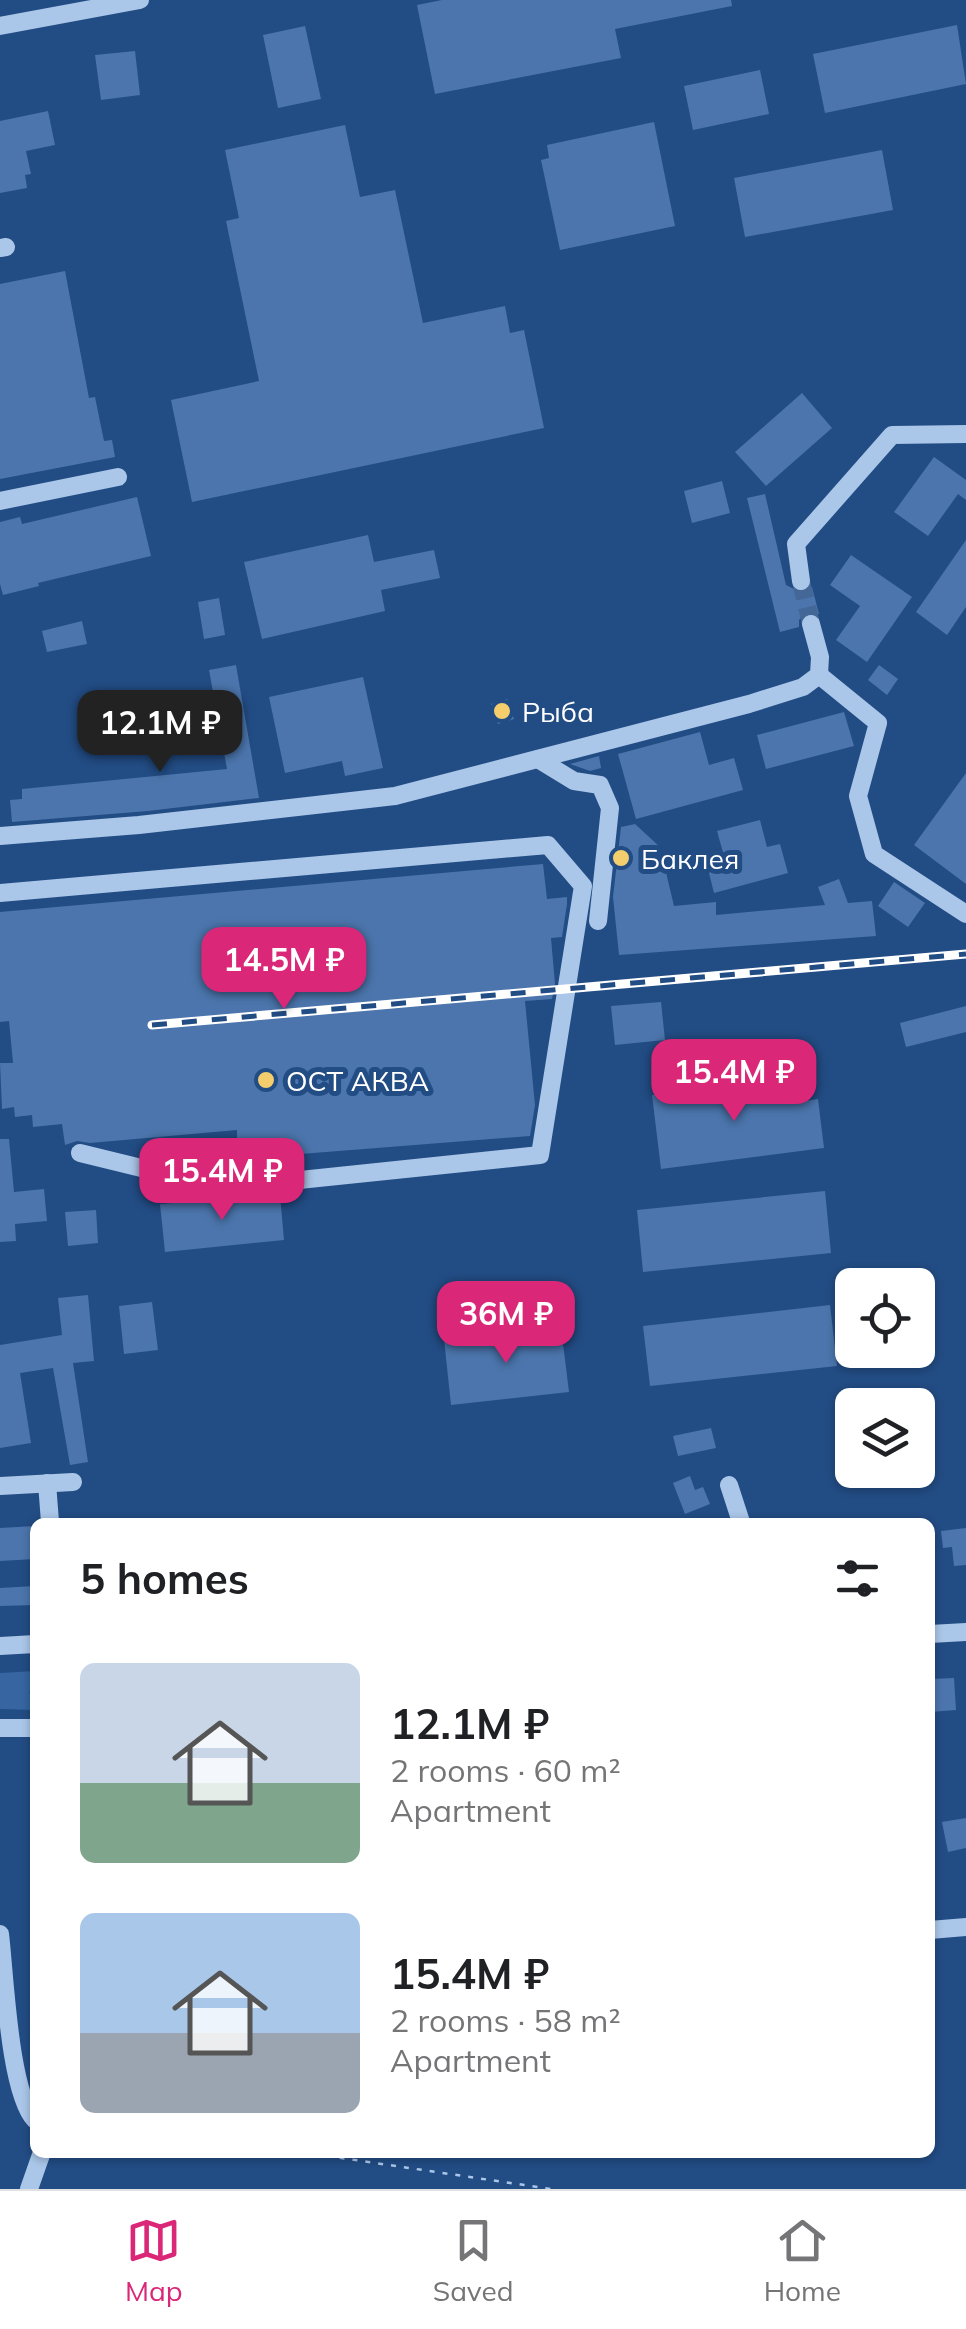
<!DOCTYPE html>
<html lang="en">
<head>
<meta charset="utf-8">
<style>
  :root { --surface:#fff; --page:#f2f2f2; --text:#202124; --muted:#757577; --line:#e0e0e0; --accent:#db2777 }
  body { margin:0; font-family:Mulish,sans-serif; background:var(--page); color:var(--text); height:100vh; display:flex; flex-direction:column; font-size:38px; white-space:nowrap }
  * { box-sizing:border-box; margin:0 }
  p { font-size:32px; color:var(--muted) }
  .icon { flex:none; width:55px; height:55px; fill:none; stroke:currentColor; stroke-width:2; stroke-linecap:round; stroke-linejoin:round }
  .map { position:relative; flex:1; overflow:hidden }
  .details { position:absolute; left:30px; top:1518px; width:905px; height:640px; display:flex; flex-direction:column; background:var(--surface); border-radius:15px; box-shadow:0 2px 8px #0004 }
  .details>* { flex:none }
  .controls { position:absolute; left:835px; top:1268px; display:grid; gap:20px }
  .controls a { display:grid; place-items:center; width:100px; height:100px; border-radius:15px; background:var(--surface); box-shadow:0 2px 8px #0004; font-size:50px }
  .price { position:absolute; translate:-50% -85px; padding:0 22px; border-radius:20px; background:var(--accent); color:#fff; font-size:32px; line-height:65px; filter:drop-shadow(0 2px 5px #0008) }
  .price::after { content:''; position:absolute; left:50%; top:60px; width:30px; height:22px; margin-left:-15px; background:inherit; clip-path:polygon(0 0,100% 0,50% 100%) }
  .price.current { background:#222; color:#fff }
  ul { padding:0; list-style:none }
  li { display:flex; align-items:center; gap:30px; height:250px; padding:0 50px }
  li span { display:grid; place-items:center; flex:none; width:280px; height:200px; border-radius:15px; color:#555 }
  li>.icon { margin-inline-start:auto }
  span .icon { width:120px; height:120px; fill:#fffc; stroke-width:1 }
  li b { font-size:42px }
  h2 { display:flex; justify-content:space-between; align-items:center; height:120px; padding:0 50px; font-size:42px }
  .menu { display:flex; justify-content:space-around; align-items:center; height:140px; border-top:2px solid var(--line); background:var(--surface); font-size:28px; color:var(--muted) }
  .menu a { display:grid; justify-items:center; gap:5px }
  .menu .current { color:var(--accent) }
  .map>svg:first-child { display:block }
</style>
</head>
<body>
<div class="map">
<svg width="966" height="2189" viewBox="0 0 966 2189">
  <rect width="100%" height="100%" fill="#224c84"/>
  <!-- green -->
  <path fill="#3665a1" d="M35,1671V1682L29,1693L35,1697V1710L0,1709V1673Z"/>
  <!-- building -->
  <g fill="#4b75ac">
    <path d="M442,0H731L732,6L615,29L621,58L435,94L417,5Z"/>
    <path d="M957,25L966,84L825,113L813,54Z"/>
    <path d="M305,26L321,99L278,108L263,35Z"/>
    <path d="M135,51L140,95L101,100L95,55Z"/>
    <path d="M760,70L769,114L693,130L684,86Z"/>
    <path d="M48,111L55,145L26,151L31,174L25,175L27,188L0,193V121Z"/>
    <path d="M654,122L675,226L560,250L541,160L549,158L547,145Z"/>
    <path d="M345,125L360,197L395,190L423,323L505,306L510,333L524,330L544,428L192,502L171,400L259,381L226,221L239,218L225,150Z"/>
    <path d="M882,150L893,210L745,237L734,178Z"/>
    <path d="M65,271L89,398L95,397L104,441L112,440L115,457L0,479V284Z"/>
    <path d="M802,393L832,428L766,486L735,452Z"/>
    <path d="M934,457L966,480V500L958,494L928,536L894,512Z"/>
    <path d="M722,481L730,513L692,523L684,491Z"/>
    <path d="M765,494L786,585L802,593L812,587L819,614L807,612L799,620V627L780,632L747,498Z"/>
    <path d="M137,497L151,556L38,583L39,586L3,595L0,584V522L20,517L22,524Z"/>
    <path d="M368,535L374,562L434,550L440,578L381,590L385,611L262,639L244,562Z"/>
    <path d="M966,540V607L947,635L916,612Z"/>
    <path d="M851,555L912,597L867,662L836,640L860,606L830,585Z"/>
    <path d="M219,598L225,635L204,639L198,602Z"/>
    <path d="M82,621L87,644L47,652L42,631Z"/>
    <path d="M236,665L259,798L148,811L12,822L10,800L22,799V789L227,769L209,670Z"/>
    <path d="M879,665L898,679L887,695L868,680Z"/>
    <path d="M363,677L383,768L345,776L342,761L285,773L269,697Z"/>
    <path d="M507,699L514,719L498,724L491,704Z"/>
    <path d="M844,712L854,746L766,769L757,735Z"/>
    <path d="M700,732L709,765L734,758L743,790L636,819L618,754Z"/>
    <path d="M599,756L601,768L590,771L570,764Z"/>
    <path d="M966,773V884L914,845Z"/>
    <path d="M760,820L767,847L780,844L788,873L714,893L706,861L724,856L717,831Z"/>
    <path d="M635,824L660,847L674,906L716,902V915L825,905L818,887L839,879L848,903L872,901L876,936L619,955L613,897L621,827Z"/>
    <path d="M543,864L547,899L567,897V904L562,937L551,938L555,984L552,999L525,1001L535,1105L530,1136L288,1155L286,1139L237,1142V1130L90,1143L77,1141L65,1145L62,1124L33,1127L32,1115L15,1117L14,1107L2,1109L0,1063H13L9,1021L0,1022V912Z"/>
    <path d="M894,882L925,903L908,927L878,906Z"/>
    <path d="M661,1002L665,1040L615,1045L611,1006Z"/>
    <path d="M966,1006V1032L906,1047L900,1023Z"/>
    <path d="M789,1078L792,1103L818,1099L824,1148L661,1169L652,1095Z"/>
    <path d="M0,1139H9L14,1192L44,1189L47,1221L15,1224L16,1241L0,1242Z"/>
    <path d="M825,1191L831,1253L643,1272L637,1210Z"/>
    <path d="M280,1195L284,1240L165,1252L160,1204Z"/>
    <path d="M96,1210L98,1243L68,1246L65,1212Z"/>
    <path d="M88,1295L94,1361L73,1363L88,1462L70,1465L53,1368L20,1373L31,1443L0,1448V1345L62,1335L58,1298Z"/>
    <path d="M152,1302L158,1350L124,1354L119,1306Z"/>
    <path d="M830,1305L837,1366L650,1386L643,1326Z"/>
    <path d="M561,1327L569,1392L451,1405L444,1339Z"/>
    <path d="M711,1428L716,1448L678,1456L673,1436Z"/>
    <path d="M690,1476L695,1490L703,1487L710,1504L685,1514L673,1483Z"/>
    <path d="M35,1526V1559L0,1561V1528Z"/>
    <path d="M966,1528V1565L954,1566L952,1547L943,1548L941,1531Z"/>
    <path d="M35,1586V1605L0,1606V1588Z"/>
    <path d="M954,1678L956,1710L930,1712V1679Z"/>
    <path d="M966,1818V1848L948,1852L942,1822Z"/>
  </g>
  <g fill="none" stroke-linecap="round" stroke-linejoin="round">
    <!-- minor-tunnel -->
    <path stroke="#436796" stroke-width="18" stroke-dasharray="18 9" stroke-linecap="butt" d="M801,581L811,624"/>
    <!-- path -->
    <path stroke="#aac6e8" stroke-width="2.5" stroke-dasharray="5 8" stroke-linecap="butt" d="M301,2152L551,2189"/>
    <!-- minor -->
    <g stroke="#aac6e8" stroke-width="18">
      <path d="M0,26L140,0"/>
      <path d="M0,248L6,247"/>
      <path d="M0,501L118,477"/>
      <path d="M801,581L796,544L892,435L966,434"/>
      <path d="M819,675L878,723L858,796L874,854L966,914"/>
      <path d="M538,759L574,781L600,785L610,808L598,921"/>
      <path d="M0,836L139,825L395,796L749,704L803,687L819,675L820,657L811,624"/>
      <path d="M0,893L548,845L583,886L540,1155L223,1188L80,1153"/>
      <path d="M47,1483L50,1522"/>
      <path d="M729,1485L741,1522"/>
      <path d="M0,1486L73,1482"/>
      <path d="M930,1634L966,1632"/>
      <path d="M0,1646L35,1644"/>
      <path d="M0,1728H35"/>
      <path d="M930,1930L966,1927"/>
      <path d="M0,1934C5,1975 9,2092 35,2120"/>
      <path d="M29,2189L42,2152"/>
    </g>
    <defs>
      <path id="rail" d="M152,1025L966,954"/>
    </defs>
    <!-- rail casing -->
    <use href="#rail" stroke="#fff" stroke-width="9"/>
    <!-- rail -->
    <use href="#rail" stroke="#224c84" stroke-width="5" stroke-dasharray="15" stroke-linecap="butt"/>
  </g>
  <!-- markers -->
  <g fill="#f4ce6c" stroke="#224c84" stroke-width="4">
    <circle cx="502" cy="711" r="10"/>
    <circle cx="621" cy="858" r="10"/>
    <circle cx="266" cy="1080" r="10"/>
  </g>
  <g text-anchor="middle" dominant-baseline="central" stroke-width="10" stroke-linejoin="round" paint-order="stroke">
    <!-- poi labels -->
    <g font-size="28" fill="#fff" stroke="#224c84" text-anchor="start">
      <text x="522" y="711">Рыба</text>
      <text x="641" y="858">Баклея</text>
      <text x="286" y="1080">ОСТ АКВА</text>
    </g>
  </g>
</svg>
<div class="controls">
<a><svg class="icon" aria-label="locate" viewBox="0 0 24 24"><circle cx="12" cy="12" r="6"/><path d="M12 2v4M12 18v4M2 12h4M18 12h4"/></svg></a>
<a><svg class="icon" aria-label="layers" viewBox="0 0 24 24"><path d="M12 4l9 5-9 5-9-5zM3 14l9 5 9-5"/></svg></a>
</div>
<b class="price current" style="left:160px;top:775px">12.1M ₽</b>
<b class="price" style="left:284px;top:1012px">14.5M ₽</b>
<b class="price" style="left:734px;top:1124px">15.4M ₽</b>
<b class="price" style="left:222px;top:1223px">15.4M ₽</b>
<b class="price" style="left:506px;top:1366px">36M ₽</b>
<section class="details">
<h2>5 homes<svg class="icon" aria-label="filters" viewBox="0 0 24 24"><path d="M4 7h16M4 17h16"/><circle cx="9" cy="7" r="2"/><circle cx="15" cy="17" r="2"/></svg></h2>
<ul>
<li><span style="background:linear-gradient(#c9d6e8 60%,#7fa58c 0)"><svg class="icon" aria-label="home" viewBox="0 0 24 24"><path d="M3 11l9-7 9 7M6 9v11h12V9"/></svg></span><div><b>12.1M ₽</b><p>2 rooms · 60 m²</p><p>Apartment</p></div></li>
<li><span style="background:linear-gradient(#a9c7e8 60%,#9aa5b1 0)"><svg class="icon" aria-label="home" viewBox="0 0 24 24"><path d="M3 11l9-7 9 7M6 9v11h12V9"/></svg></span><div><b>15.4M ₽</b><p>2 rooms · 58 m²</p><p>Apartment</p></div></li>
</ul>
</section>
</div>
<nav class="menu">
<a class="current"><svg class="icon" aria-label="map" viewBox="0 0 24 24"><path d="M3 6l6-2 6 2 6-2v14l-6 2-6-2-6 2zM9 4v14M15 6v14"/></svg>Map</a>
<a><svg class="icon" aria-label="saved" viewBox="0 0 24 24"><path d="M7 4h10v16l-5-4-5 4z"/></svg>Saved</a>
<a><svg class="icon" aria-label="home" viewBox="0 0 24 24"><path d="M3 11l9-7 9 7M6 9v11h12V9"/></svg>Home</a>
</nav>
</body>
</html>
